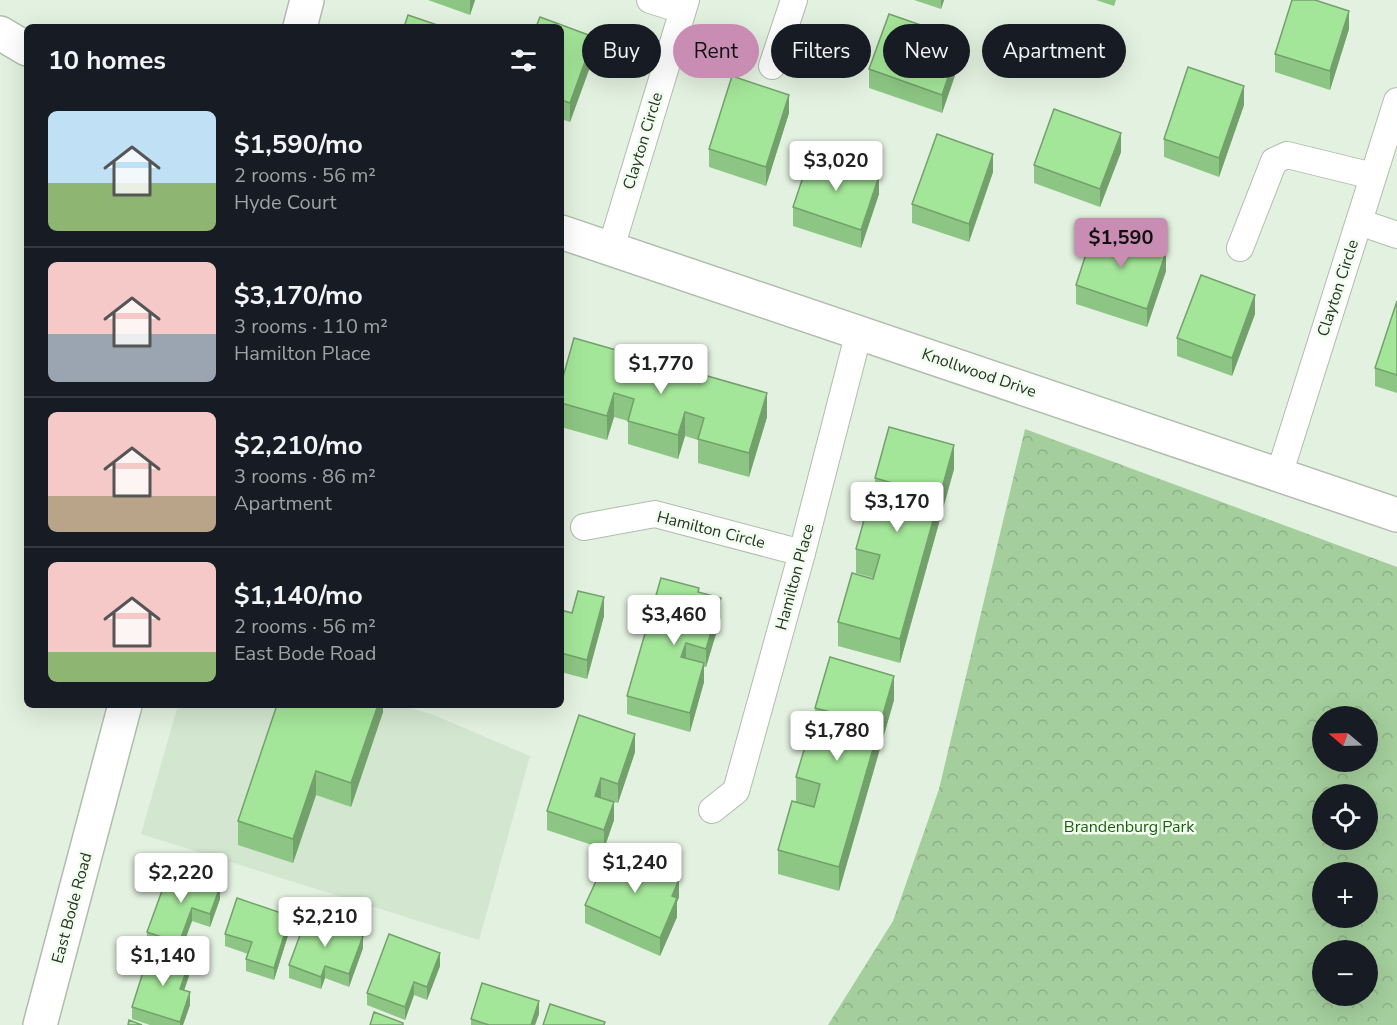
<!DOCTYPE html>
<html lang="en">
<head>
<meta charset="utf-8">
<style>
  :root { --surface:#171b24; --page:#242831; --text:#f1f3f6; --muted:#9ea1a6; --line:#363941; --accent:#c98db4 }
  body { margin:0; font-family:"Nunito Sans",sans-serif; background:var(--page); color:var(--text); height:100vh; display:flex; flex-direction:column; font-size:22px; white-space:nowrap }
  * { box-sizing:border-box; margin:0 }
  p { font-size:20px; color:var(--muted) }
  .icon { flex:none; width:33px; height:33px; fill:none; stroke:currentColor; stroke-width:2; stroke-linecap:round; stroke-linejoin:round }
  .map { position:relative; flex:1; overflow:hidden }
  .panel { position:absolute; left:24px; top:24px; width:540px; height:684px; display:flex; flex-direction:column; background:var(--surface); border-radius:9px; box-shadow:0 6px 24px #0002 }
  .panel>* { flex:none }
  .guide { position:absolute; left:582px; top:24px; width:570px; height:54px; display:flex; gap:12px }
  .needle { width:39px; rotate:289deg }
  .tools { position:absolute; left:1312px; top:706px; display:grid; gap:12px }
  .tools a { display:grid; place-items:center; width:66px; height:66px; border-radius:50%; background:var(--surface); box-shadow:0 6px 24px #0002; font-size:30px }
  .price { position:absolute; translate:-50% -51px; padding:0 14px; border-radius:6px; background:#fff; color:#222; font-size:20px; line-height:39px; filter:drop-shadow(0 2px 3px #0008) }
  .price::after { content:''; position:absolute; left:50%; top:36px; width:18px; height:14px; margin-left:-9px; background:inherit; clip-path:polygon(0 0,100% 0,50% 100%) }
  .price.active { background:var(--accent); color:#111 }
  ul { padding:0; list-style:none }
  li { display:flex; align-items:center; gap:18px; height:150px; padding:0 24px }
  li+li { border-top:2px solid var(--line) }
  li span { display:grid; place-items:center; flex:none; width:168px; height:120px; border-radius:9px; color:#555 }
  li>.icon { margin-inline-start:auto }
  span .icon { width:72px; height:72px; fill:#fffc; stroke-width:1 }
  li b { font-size:26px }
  h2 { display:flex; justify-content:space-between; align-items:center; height:72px; padding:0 24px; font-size:26px }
  .tag { padding:0 21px; border-radius:27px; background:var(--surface); box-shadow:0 6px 24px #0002; font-size:21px; line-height:54px }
  .tag.active { background:var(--accent); color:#111 }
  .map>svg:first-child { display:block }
</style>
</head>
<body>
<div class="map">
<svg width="1397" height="1025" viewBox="0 0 1397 1025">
  <defs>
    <pattern id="park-crowns" width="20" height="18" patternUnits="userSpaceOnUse" patternTransform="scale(1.5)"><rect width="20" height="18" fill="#a4ce9c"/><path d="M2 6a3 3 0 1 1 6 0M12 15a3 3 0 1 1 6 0" fill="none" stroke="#8db187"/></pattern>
  </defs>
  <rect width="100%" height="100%" fill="#e3f1e0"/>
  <!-- built -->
  <path fill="#d3e6cf" d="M178,705H402L436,716L530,756L479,940L141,834Z"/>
  <!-- park -->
  <path fill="url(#park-crowns)" fill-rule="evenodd" d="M1025,429L1397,567V1025H828L893,921L939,789ZM1323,717H1368V762H1323ZM1323,795H1368V840H1323ZM1323,873H1368V918H1323ZM1323,951H1368V996H1323Z"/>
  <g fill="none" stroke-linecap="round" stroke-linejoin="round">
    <defs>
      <g id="street">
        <path d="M650,0L682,10"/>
        <path d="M772,66L794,0"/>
        <path d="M1359,222L1397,235"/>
        <path d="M611,248L686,0"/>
        <path d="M1240,248L1274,161L1287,155L1373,176"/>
        <path d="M1279,475L1397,101"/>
        <path d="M584,527L655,514L802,553"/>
        <path d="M712,810L736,791L802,553L859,332"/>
      </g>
      <g id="secondary">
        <path d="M300,27L307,0"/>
        <path d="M0,33L27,49"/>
        <path d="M561,232L1397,515"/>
        <path d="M40,1025L125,705"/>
      </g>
    </defs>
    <!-- street casing -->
    <use href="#street" stroke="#b0bdad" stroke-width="28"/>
    <!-- secondary casing -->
    <use href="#secondary" stroke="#b0bdad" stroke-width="36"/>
    <!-- street -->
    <use href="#street" stroke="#fff" stroke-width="26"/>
    <!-- secondary -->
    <use href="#secondary" stroke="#fff" stroke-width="33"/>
  </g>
  <!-- wall -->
  <g fill="#8dc684">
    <path d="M428,0H475L470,15Z"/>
    <path d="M914,0H944L941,9Z"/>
    <path d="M1096,0H1116L1114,6Z"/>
    <path d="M561,27L594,56L570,122L561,119Z"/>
    <path d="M1349,29L1330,90L1275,72V54Z"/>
    <path d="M961,58L942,113L869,88V69Z"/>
    <path d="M1244,105L1219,177L1164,157V139Z"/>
    <path d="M789,113L766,186L709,167V149Z"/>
    <path d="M1121,152L1100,207L1034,183V165Z"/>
    <path d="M993,172L969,242L912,223V204Z"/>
    <path d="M879,194L861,248L793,226V207Z"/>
    <path d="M1166,271L1147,327L1076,304V285Z"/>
    <path d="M1397,301V393L1375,386V368Z"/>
    <path d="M1255,314L1232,376L1177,356V338Z"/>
    <path d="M561,384L767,417L749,477L698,463V440L685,436L678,459L628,444V421L614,417L607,440L561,427Z"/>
    <path d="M954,469L900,663L838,646V622L874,578L856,573V549L893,507L875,502V478Z"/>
    <path d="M561,586L563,605L562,610L572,613L604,616L587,679L561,672Z"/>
    <path d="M699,592L721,617L706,667H704V682L690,732L627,714V696Z"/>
    <path d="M894,700L839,891L778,874V850L796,801V777L815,732V708Z"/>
    <path d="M383,705V712L351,807L316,795L293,863L238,845V821Z"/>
    <path d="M635,752L618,803L600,798L614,820L604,849L547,830V811Z"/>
    <path d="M170,869L220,899L210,927L192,921L179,956L147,945V932Z"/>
    <path d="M679,897L677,902V917L660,956L585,923V905Z"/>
    <path d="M290,929L274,980L246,971V959L248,954L225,946V934Z"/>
    <path d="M363,948L349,987L325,978L321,989L289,978V965Z"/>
    <path d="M440,966L427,1000L414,995L405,1020L367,1005V993Z"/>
    <path d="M189,976L184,990L190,1005L183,1025H150L132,1019V1007Z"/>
    <path d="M539,1014L535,1025H471V1019Z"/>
  </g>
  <!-- shaded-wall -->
  <g fill="#73a16b">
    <path d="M470,0H475L470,15Z"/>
    <path d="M941,0H944L941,9Z"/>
    <path d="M1349,11V29L1330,90V71Z"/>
    <path d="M594,37V56L570,122V103Z"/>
    <path d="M961,39V58L942,113V95Z"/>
    <path d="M1244,86V105L1219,177V158Z"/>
    <path d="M789,95V113L766,186V167Z"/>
    <path d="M1121,133V152L1100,207V189Z"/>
    <path d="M993,154V172L969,242V224Z"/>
    <path d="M879,176V194L861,248V230Z"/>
    <path d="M1166,252V271L1147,327V309Z"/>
    <path d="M1255,295V314L1232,376V358Z"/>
    <path d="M614,393V417L607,440V416Z"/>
    <path d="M767,393V417L749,477V453Z"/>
    <path d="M685,412V436L678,459V435Z"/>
    <path d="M954,445V469L900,663V639Z"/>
    <path d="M563,587V605L561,613V594Z"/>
    <path d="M604,597V616L587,679V660Z"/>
    <path d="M721,598V617L706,667V649Z"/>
    <path d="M686,643V661L681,657Z"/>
    <path d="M704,663V682L690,732V713Z"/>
    <path d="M894,676V700L839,891V867Z"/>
    <path d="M378,705H383V712L351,807V783Z"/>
    <path d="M635,734V752L618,803V784Z"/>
    <path d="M316,771V795L293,863V839Z"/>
    <path d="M601,778V797L595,814V796Z"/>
    <path d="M614,802V820L604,849V830Z"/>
    <path d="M679,879V897L677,902V917L660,956V938L672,896Z"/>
    <path d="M220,887V899L210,927V914Z"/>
    <path d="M192,908V921L179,956V943Z"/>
    <path d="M290,916V929L274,980V968Z"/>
    <path d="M363,936V948L349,987V974Z"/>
    <path d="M440,953V966L427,1000V987Z"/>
    <path d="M189,963V976L180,1002V989Z"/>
    <path d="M325,966V978L321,989V977Z"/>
    <path d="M414,982V995L405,1020V1007Z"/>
    <path d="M190,992V1005L183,1025H180V1022Z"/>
    <path d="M539,1001V1014L535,1025H531Z"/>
  </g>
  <!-- building -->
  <g fill="#a4e699" stroke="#73a16b" stroke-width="1.5">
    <path d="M1292,0H1315L1349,11L1330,71L1275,54Z"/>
    <path d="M889,14L961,39L942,95L869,69Z"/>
    <path d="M408,15L443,27H404Z"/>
    <path d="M540,17L594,37L570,103L561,100V27H536Z"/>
    <path d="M1188,67L1244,86L1219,158L1164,139Z"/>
    <path d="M732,76L789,95L766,167L709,149Z"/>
    <path d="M1054,109L1121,133L1100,189L1034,165Z"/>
    <path d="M937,134L993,154L969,224L912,204Z"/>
    <path d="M811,153L879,176L861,230L793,207Z"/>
    <path d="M1094,229L1166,252L1147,309L1076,285Z"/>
    <path d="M1201,275L1255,295L1232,358L1177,338Z"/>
    <path d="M1397,301V375L1375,368Z"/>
    <path d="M574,338L767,393L749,453L698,439L704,418L685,412L678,435L628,421L634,399L614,393L607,416L561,403V384Z"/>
    <path d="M889,427L954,445L900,639L838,622L852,573L873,579L880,555L856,549L869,502L893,508L899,485L875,478Z"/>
    <path d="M661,578L699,588L698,592L721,598L706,649L686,643L681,657L704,663L690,713L627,696Z"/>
    <path d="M578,591L604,597L587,660L561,653V610L572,613Z"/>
    <path d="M830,657L894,676L839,867L778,850L792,801L814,807L820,784L796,777L810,730L832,736L838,714L815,708Z"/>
    <path d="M277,705H378L351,783L316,771L293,839L238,821Z"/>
    <path d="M579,715L635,734L618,784L601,778L595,796L614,802L604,830L547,811Z"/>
    <path d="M620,852L679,879L672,896L677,898L660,938L585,905L604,864L613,867Z"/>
    <path d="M170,869L220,887L210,914L192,908L179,943L147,932Z"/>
    <path d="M237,898L290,916L274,968L246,959L252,942L225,934Z"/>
    <path d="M307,916L363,936L349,974L325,966L321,977L289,965Z"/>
    <path d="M389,934L440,953L427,987L414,982L405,1007L367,993Z"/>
    <path d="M150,950L189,963L180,989L190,992L180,1022L132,1007Z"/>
    <path d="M482,983L539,1001L531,1025H489L471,1019Z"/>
    <path d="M550,1004L605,1022L604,1025H543Z"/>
    <path d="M374,1012L403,1023V1025H370Z"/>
    <path d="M129,1020L142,1025H128Z"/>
  </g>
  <g text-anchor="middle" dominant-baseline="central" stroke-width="5" stroke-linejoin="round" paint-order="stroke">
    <!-- street labels -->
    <g font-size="16" fill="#2c312b" stroke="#f0feed">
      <text transform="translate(643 141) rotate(-73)">Clayton Circle</text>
      <text transform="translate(1338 288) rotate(-72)">Clayton Circle</text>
      <text transform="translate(979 373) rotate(19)">Knollwood Drive</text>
      <text transform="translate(711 530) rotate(14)">Hamilton Circle</text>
      <text transform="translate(795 577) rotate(-75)">Hamilton Place</text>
      <text transform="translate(72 908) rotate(-75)">East Bode Road</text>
    </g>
    <!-- park labels -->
    <g font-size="16" fill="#1e5c12" stroke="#f0feed">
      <text x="1129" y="827">Brandenburg Park</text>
    </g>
  </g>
</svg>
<div class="tools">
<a><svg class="needle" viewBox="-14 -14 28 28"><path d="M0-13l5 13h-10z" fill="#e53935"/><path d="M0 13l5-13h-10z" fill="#9ea1a6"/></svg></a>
<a><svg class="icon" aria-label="locate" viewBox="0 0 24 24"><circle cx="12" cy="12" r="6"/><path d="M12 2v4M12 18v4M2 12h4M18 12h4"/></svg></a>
<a>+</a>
<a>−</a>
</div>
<b class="price" style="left:836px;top:192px">$3,020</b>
<b class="price active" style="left:1121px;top:269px">$1,590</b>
<b class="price" style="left:661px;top:395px">$1,770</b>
<b class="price" style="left:897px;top:533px">$3,170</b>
<b class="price" style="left:674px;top:646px">$3,460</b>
<b class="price" style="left:837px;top:762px">$1,780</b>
<b class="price" style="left:635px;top:894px">$1,240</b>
<b class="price" style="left:181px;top:904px">$2,220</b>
<b class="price" style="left:325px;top:948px">$2,210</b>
<b class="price" style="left:163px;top:987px">$1,140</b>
<div class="guide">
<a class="tag">Buy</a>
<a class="tag active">Rent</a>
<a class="tag">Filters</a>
<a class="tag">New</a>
<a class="tag">Apartment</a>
</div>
<section class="panel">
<h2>10 homes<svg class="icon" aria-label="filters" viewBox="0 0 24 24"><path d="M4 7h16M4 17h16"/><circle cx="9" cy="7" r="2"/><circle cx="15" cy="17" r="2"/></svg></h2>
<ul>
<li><span style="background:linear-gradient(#bfe0f5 60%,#8fb573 0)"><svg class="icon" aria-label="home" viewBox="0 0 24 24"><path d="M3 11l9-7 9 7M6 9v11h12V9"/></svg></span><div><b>$1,590/mo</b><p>2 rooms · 56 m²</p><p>Hyde Court</p></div></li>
<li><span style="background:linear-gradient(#f6c9c9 60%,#9aa5b1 0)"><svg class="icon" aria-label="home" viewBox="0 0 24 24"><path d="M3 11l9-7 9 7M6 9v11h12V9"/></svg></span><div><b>$3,170/mo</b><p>3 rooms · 110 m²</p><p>Hamilton Place</p></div></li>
<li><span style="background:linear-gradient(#f6c9c9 70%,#b9a48a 0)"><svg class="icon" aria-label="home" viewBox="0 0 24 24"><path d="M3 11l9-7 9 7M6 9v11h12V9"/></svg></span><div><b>$2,210/mo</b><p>3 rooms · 86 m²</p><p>Apartment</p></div></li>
<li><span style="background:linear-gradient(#f6c9c9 75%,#8fb573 0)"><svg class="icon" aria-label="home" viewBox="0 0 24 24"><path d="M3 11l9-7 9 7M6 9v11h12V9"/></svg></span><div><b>$1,140/mo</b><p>2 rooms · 56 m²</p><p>East Bode Road</p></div></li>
</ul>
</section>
</div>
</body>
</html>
